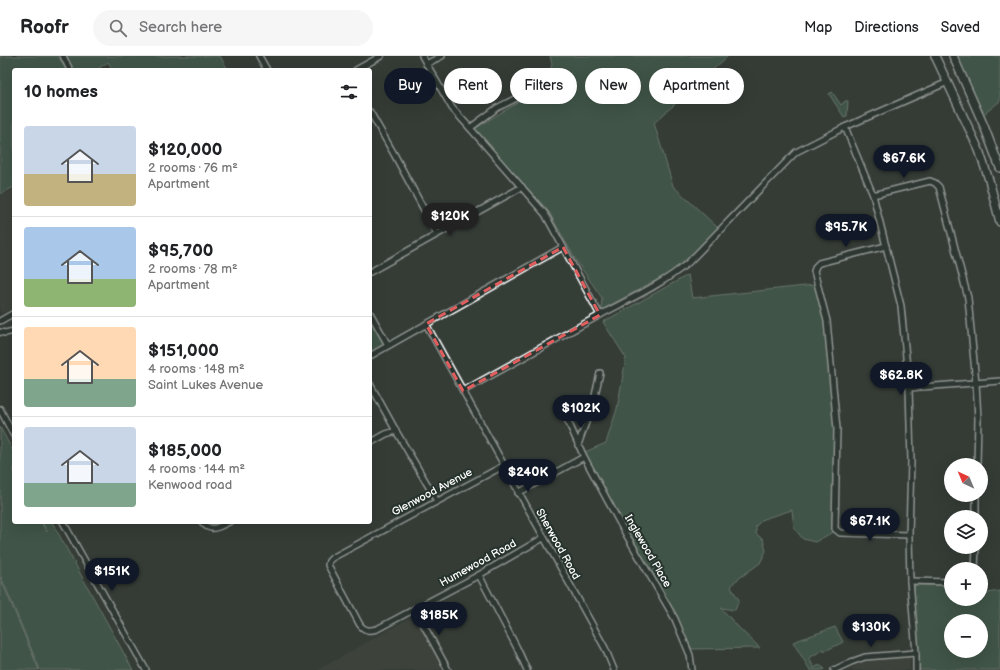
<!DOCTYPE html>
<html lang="en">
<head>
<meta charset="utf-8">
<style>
  :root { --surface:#fff; --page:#f6f6f6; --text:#202124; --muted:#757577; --line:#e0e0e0; --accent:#111827 }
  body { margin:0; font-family:"Balsamiq Sans",sans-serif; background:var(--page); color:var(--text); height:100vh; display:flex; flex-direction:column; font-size:15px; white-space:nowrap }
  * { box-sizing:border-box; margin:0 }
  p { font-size:13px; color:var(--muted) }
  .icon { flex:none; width:22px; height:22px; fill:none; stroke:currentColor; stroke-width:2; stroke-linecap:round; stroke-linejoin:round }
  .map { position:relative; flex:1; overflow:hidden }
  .panel { position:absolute; left:12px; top:12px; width:360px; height:456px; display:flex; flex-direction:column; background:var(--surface); border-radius:4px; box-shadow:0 4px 16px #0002 }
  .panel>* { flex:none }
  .hud { position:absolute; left:384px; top:12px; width:380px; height:36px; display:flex; gap:8px }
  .needle { width:26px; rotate:316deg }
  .fabs { position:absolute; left:944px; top:402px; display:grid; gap:8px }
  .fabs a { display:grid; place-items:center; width:44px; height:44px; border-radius:50%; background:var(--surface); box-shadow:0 4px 16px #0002; font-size:20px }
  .price { position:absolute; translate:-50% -34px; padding:0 9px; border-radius:14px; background:var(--accent); color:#fff; font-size:13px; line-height:26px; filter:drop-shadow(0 1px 2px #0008) }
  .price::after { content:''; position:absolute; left:50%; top:24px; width:12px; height:9px; margin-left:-6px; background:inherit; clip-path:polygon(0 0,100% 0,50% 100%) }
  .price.selected { background:#222; color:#fff }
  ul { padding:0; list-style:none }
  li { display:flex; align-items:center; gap:12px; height:100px; padding:0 12px }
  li+li { border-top:1px solid var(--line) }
  li span { display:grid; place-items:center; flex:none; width:112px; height:80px; border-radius:4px; color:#555 }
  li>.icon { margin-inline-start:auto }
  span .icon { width:48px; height:48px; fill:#fffc; stroke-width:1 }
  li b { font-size:17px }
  h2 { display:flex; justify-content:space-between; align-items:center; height:48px; padding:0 12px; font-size:17px }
  .chip { padding:0 14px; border-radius:18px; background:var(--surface); box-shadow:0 4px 16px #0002; font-size:14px; line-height:36px }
  .chip.selected { background:var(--accent); color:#fff }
  header { display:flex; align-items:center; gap:24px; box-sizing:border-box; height:56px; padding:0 20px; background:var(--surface); border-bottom:1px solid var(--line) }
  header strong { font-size:19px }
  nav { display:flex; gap:22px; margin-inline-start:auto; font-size:14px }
  .search { width:280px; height:36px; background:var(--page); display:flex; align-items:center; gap:10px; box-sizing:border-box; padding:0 14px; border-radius:22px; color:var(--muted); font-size:15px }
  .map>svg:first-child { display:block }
</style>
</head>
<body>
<header>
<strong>Roofr</strong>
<div class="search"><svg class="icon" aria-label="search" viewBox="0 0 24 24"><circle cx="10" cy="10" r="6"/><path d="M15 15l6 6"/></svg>Search here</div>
<nav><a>Map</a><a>Directions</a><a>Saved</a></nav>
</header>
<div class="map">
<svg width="1000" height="614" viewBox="0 0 1000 614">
  <rect width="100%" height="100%" fill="#353d37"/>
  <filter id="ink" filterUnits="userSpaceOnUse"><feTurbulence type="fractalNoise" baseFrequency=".025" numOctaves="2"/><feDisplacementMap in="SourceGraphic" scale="8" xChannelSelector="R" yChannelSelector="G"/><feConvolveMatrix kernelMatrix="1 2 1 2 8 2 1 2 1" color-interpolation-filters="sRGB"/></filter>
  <g filter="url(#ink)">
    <!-- built -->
    <g fill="#474943">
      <path d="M14,132V251L3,257L0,256V140Z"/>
      <path d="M412,561L418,564L444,614H318Z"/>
      <path d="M908,601L910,602V614H847L865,605Z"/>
    </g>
    <!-- green -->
    <g fill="#4f715b" stroke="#a7b8ad" fill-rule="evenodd">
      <path d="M0,0H61L68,14H14V131L0,138Z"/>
      <path d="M65,0H220L228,14H113L108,6L96,14H74Z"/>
      <path d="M550,0H728L654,67L673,130L718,172L677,213L601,254L602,242L577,206L549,156L474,73L547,29L552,8Z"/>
      <path d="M955,0H1000V45L984,58Z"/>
      <path d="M832,36L841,49L845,45H848L847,60L844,61L829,38Z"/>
      <path d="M688,219L692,242L815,229L825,265L834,374L832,472L833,476L815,486L803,483L794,472L792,454L763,463L756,470V478L763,483L766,495L760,507L734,526L731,531L739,544L735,554L721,552L738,571L760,592L692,593L585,396L606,387L617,353L626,302L603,266Z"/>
      <path d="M370,260L386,289L370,298Z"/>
      <path d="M0,371L14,397V466H41L47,476L42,466H52L133,614H40L0,518Z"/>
      <path d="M0,521L39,614H0Z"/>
      <path d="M914,529H951V543H981V538L1000,535V614H916ZM951,565H981V595H951Z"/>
      <path d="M835,571L843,586L825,595L824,593L809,602L814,612L819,609L825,613L823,614H810L793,586Z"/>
    </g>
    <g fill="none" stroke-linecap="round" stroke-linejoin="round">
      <defs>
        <g id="street">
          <path d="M63,0L70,14"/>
          <path d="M259,0L267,14"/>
          <path d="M422,0L452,52L470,72L545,158L563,191"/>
          <path d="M426,8L442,0"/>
          <path d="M356,14L381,0"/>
          <path d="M370,56L394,98L437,178"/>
          <path d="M845,71L873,139L901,250L909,332L911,405L909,479L910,525L916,597V614"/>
          <path d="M470,72L497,52L534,33"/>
          <path d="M873,139L930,125L935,127L939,131L968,242L976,327L978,363L977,409"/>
          <path d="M886,190L819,207L816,210L814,215L827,265L837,373L835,473L840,477L909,479"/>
          <path d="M370,216L522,131"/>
          <path d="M370,257L388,289"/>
          <path d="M600,259C630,243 663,228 689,206L796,96L845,71L948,26"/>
          <path d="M0,265L14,257"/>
          <path d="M426,268L605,592L614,614"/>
          <path d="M0,276L5,277L14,275"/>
          <path d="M370,300L563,191L600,259L463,335"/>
          <path d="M370,328L396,375L437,445"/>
          <path d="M909,332L1000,325"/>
          <path d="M562,352L584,401L623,473L675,563L690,599L692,614"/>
          <path d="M0,353L14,380"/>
          <path d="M370,387L386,378L396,375"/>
          <path d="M578,389L594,344L600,317"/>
          <path d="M503,410L332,502L329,505L328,509L360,569C365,575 369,575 377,573L479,519L543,482"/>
          <path d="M518,437L584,401"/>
          <path d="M976,461V439"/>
          <path d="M63,466L146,614"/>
          <path d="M202,466C210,477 219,471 229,466"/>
          <path d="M975,513L976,491"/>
          <path d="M479,519L517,592L527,614"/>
          <path d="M910,525L951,526"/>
          <path d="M415,553L448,614"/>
          <path d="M834,614L851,606L865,601L916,597"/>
        </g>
        <g id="secondary">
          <path d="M935,0L979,94L989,124L1000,166"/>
          <path d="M953,0L984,70L1000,112"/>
        </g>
      </defs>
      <!-- street casing -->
      <use href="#street" stroke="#fff" stroke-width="8"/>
      <!-- secondary casing -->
      <use href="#secondary" stroke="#fff" stroke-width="10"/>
      <!-- street -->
      <use href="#street" stroke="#26332d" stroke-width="5"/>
      <!-- secondary -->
      <use href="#secondary" stroke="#26332d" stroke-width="7"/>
    </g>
  </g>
  <!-- marked area -->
  <path d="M0 0H1000V614H0ZM563,191L600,259L463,335L426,268Z" fill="#353d37" fill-opacity=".55" fill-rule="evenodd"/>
  <path fill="none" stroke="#e05e5e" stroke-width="3" stroke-dasharray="8 5" stroke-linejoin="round" d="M563,191L600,259L463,335L426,268Z"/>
  <g text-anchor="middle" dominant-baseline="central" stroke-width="4" stroke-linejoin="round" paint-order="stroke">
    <!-- street labels -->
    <g font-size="11" fill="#fff" stroke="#26332d">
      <text transform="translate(432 436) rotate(-28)">Glenwood Avenue</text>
      <text transform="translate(558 488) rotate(61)">Sherwood Road</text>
      <text transform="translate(648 495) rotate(60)">Inglewood Place</text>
      <text transform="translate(478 507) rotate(-29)">Humewood Road</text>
    </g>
  </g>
</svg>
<div class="fabs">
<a><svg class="needle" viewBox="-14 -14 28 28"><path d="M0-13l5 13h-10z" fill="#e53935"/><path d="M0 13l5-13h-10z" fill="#757577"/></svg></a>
<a><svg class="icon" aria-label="layers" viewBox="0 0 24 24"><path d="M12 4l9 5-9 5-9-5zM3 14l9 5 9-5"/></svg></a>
<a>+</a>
<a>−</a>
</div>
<b class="price" style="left:904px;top:123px">$67.6K</b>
<b class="price selected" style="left:450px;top:181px">$120K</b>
<b class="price" style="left:846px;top:192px">$95.7K</b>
<b class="price" style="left:901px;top:340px">$62.8K</b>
<b class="price" style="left:581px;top:373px">$102K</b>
<b class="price" style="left:528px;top:437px">$240K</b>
<b class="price" style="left:870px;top:486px">$67.1K</b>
<b class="price" style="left:112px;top:536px">$151K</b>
<b class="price" style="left:439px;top:580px">$185K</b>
<b class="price" style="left:871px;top:592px">$130K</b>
<div class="hud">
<a class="chip selected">Buy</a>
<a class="chip">Rent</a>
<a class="chip">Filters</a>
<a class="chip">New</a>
<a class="chip">Apartment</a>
</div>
<section class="panel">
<h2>10 homes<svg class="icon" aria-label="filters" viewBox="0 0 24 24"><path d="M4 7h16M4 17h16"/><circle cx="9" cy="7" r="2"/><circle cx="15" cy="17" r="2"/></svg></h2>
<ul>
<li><span style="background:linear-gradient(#c9d6e8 60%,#c2b280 0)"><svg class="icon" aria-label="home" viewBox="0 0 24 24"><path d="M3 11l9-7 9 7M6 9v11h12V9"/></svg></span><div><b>$120,000</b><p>2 rooms · 76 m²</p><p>Apartment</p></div></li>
<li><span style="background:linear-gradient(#a9c7e8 65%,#8fb573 0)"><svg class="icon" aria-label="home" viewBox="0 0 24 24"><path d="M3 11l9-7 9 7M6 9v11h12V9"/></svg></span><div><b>$95,700</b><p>2 rooms · 78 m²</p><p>Apartment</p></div></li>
<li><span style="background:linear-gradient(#ffd9b3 65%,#7fa58c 0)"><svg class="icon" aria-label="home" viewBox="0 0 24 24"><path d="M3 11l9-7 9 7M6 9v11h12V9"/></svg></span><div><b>$151,000</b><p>4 rooms · 148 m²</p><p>Saint Lukes Avenue</p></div></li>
<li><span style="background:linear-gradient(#c9d6e8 70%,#7fa58c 0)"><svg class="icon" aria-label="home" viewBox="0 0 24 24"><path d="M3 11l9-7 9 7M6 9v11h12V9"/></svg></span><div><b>$185,000</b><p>4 rooms · 144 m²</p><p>Kenwood road</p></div></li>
</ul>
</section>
</div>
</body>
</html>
